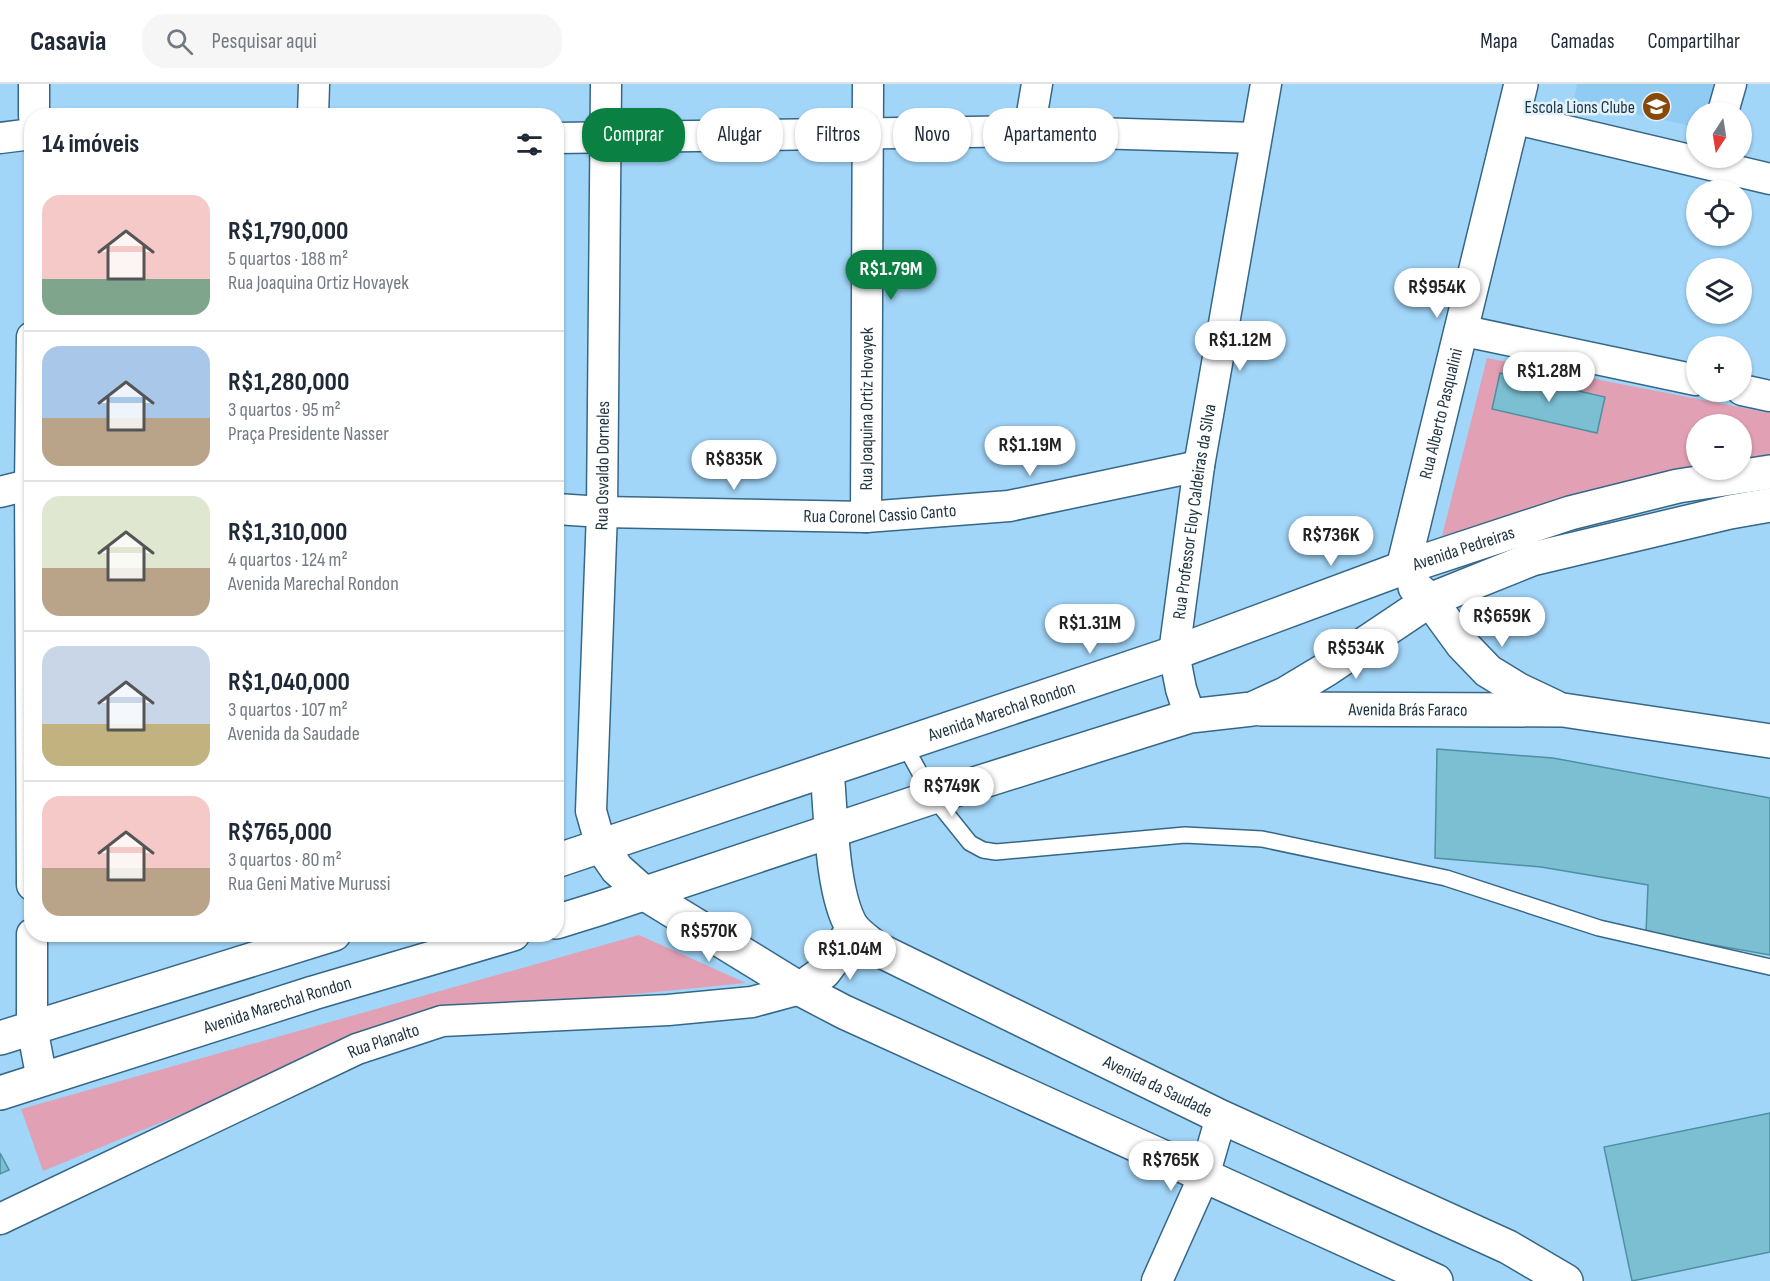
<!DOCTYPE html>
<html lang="pt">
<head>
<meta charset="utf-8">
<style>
  :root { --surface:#fff; --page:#f6f6f7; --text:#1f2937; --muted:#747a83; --line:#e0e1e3; --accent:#0b8043 }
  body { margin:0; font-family:"Sofia Sans Condensed",sans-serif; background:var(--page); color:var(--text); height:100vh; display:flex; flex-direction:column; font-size:22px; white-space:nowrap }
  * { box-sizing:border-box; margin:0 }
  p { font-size:20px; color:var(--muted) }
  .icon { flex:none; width:33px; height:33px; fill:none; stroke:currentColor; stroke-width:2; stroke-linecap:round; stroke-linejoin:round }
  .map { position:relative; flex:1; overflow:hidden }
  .drawer { position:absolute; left:24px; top:24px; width:540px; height:834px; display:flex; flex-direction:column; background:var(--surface); border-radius:24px; box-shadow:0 2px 4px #0004 }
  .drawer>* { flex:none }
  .top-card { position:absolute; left:582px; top:24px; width:570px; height:54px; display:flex; gap:12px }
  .needle { width:39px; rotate:192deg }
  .controls { position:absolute; left:1686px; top:18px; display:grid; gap:12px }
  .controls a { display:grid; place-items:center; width:66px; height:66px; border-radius:50%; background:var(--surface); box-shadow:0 2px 4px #0004; font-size:30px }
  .price { position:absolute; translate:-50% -51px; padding:0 14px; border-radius:21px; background:#fff; color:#222; font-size:20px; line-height:39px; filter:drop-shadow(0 2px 3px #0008) }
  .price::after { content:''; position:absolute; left:50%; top:36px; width:18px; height:14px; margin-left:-9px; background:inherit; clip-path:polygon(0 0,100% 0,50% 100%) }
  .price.on { background:var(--accent); color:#fff }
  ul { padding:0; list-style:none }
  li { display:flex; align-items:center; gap:18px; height:150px; padding:0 18px }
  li+li { border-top:2px solid var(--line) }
  li span { display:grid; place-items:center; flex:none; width:168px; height:120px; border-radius:18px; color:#555 }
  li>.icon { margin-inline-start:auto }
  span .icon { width:72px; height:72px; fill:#fffc; stroke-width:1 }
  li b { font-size:26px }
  h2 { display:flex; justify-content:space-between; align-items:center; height:72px; padding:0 18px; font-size:26px }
  .chip { padding:0 21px; border-radius:24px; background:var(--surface); box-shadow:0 2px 4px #0004; font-size:21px; line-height:54px }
  .chip.on { background:var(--accent); color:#fff }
  header { display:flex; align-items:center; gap:36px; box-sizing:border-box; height:84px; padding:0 30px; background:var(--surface); border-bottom:2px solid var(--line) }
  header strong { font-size:28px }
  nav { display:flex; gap:33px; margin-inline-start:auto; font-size:21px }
  .search { width:420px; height:54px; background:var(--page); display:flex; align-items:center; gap:15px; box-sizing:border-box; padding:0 21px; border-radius:24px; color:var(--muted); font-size:22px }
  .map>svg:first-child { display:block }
</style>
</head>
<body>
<header>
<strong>Casavia</strong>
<div class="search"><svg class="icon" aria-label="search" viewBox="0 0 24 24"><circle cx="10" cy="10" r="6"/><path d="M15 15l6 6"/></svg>Pesquisar aqui</div>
<nav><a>Mapa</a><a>Camadas</a><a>Compartilhar</a></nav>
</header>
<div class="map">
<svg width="1770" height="1197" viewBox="0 0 1770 1197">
  <rect width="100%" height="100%" fill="#a2d6f9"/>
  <!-- built -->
  <path fill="#90cbf3" d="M1577,0H1716L1710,28H1696V43L1574,17Z"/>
  <!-- green -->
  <g fill="#e1a0b4">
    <path d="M1487,274L1770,329V374L1742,377V340H1696V384L1588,410L1442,452Z"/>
    <path d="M639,851L746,899L595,914L431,927L43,1087L21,1025Z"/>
  </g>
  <!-- building -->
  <g fill="#7cbfd3" stroke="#4d90a3" stroke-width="1.5">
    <path d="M1500,289L1605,313L1597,349L1492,325Z"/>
    <path d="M1437,665L1553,674L1770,714V871L1646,849L1648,801L1541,783L1435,774Z"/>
    <path d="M1770,1029V1168L1632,1197L1604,1063Z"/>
    <path d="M0,1069L9,1086L0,1090Z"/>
  </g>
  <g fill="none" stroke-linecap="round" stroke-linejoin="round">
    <defs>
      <path id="service" d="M904,660L933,713L970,759L983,766L996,768L1185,751L1262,755L1446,794L1599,844L1770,883"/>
      <g id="minor">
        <path d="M1723,28L1731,0"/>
        <path d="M34,32V0"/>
        <path d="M313,32L314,0"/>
        <path d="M1512,34L1770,95"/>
        <path d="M1029,47L1037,0"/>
        <path d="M0,54L32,50"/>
        <path d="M556,54L1029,47L1256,54"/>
        <path d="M1460,246L1696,296"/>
        <path d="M32,253L30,400L32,801"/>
        <path d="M1742,306L1770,312"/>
        <path d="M0,408L32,400"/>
        <path id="s1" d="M556,425L602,428L866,433L1009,422L1199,382"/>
        <path id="s2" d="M866,433L868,0"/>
        <path id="s3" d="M1190,632L1181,605L1174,569L1199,382L1266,0"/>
        <path id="s4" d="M601,762L591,727L602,428L606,0"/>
        <path d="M32,850V943L42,996"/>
        <path id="s5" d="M0,1135L357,965L442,937L668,926L752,918L800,905"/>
        <path d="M1157,1197L1204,1092L1221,1033"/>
      </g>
      <g id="tertiary">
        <path id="s6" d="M1403,484L1521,0"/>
        <path id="s7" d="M827,686C831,728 831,808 852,843C858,851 869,858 877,865L1221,1033L1508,1163L1566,1197"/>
        <path d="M601,762L617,785L645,810L800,905L844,928L1436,1197"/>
        <path d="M800,905L824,888L834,875L853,844"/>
      </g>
      <g id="secondary">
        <path d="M1415,503L1430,516L1462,560L1488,587L1519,606L1555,623"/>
        <path id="s8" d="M1261,625L1563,626L1770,657"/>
        <path id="s9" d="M556,777L1174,569L1403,484L1570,429L1678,402L1770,388"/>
        <path d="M556,838L601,824L933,713L1190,632L1252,625L1287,609L1327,585L1430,516L1532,475L1730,428L1770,421"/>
        <path d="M0,954L334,850"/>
        <path id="s10" d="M0,1009L313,909L513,850"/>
      </g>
    </defs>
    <!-- service casing -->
    <use href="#service" stroke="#366786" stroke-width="18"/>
    <!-- minor casing -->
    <use href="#minor" stroke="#366786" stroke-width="33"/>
    <!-- tertiary casing -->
    <use href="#tertiary" stroke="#366786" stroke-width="36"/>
    <!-- secondary casing -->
    <use href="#secondary" stroke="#366786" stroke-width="36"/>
    <!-- service -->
    <use href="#service" stroke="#fff" stroke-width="15"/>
    <!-- minor -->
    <use href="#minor" stroke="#fff" stroke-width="30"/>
    <!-- tertiary -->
    <use href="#tertiary" stroke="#fff" stroke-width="33"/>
    <!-- secondary -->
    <use href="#secondary" stroke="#fff" stroke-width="33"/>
  </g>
  <!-- icons -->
  <defs>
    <symbol id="school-disc" viewBox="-11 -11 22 22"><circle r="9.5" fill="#884a0b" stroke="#e2f2fc"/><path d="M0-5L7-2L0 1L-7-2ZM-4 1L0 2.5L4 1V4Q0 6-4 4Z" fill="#fff"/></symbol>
  </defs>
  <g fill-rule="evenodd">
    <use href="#school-disc" x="1640" y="6" width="33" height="33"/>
  </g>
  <g text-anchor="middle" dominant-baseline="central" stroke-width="5" stroke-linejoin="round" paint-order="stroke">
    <!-- poi labels -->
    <g font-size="18" fill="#1f3441" stroke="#e2f2fc" text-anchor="end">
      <text x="1635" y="23">Escola Lions Clube</text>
    </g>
    <!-- street labels -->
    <g font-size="18" fill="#1f3441" stroke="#e2f2fc">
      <text stroke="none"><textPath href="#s2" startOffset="108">Rua Joaquina Ortiz Hovayek</textPath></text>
      <text stroke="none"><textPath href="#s6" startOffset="159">Rua Alberto Pasqualini</textPath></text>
      <text stroke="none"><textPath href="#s4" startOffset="382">Rua Osvaldo Dorneles</textPath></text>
      <text stroke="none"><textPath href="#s3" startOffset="208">Rua Professor Eloy Caldeiras da Silva</textPath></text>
      <text stroke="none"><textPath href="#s1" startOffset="324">Rua Coronel Cassio Canto</textPath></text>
      <text stroke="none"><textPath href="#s9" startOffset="960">Avenida Pedreiras</textPath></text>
      <text stroke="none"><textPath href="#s8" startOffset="147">Avenida Brás Faraco</textPath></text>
      <text stroke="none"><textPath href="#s9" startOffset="470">Avenida Marechal Rondon</textPath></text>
      <text stroke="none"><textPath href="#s10" startOffset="291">Avenida Marechal Rondon</textPath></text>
      <text stroke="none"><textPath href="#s5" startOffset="423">Rua Planalto</textPath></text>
      <text stroke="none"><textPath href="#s7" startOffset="506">Avenida da Saudade</textPath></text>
    </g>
  </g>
</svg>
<div class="controls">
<a><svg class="needle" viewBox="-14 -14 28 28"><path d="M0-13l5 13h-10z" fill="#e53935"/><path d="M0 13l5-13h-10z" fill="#747a83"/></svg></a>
<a><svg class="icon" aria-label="locate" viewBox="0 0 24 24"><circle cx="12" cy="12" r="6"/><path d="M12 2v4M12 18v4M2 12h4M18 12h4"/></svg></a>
<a><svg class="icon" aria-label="layers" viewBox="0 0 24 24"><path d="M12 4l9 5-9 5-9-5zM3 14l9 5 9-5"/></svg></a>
<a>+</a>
<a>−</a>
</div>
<b class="price on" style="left:891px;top:217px">R$1.79M</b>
<b class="price" style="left:1437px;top:235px">R$954K</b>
<b class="price" style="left:1240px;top:288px">R$1.12M</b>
<b class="price" style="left:1549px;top:319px">R$1.28M</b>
<b class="price" style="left:1030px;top:393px">R$1.19M</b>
<b class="price" style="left:734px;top:407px">R$835K</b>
<b class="price" style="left:1331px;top:483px">R$736K</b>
<b class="price" style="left:1502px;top:564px">R$659K</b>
<b class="price" style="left:1090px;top:571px">R$1.31M</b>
<b class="price" style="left:1356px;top:596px">R$534K</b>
<b class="price" style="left:952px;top:734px">R$749K</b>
<b class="price" style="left:709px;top:879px">R$570K</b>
<b class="price" style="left:850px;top:897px">R$1.04M</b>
<b class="price" style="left:1171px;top:1108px">R$765K</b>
<div class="top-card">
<a class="chip on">Comprar</a>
<a class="chip">Alugar</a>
<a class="chip">Filtros</a>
<a class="chip">Novo</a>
<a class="chip">Apartamento</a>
</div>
<section class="drawer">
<h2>14 imóveis<svg class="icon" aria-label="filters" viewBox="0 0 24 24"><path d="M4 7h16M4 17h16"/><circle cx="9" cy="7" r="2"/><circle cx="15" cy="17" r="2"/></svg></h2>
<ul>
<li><span style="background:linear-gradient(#f6c9c9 70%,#7fa58c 0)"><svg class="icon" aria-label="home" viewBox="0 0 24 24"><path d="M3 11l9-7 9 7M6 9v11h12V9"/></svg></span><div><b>R$1,790,000</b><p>5 quartos · 188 m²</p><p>Rua Joaquina Ortiz Hovayek</p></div></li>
<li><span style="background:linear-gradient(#a9c7e8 60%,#b9a48a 0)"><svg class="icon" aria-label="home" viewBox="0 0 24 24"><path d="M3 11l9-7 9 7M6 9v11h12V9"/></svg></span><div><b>R$1,280,000</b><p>3 quartos · 95 m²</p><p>Praça Presidente Nasser</p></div></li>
<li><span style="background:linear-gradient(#dfe7d0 60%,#b9a48a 0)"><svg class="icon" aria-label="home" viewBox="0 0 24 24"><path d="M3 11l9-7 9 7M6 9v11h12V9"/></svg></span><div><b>R$1,310,000</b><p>4 quartos · 124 m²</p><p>Avenida Marechal Rondon</p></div></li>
<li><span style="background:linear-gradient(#c9d6e8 65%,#c2b280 0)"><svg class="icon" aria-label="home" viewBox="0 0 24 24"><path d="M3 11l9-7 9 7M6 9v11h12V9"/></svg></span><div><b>R$1,040,000</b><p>3 quartos · 107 m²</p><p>Avenida da Saudade</p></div></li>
<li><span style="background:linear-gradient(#f6c9c9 60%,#b9a48a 0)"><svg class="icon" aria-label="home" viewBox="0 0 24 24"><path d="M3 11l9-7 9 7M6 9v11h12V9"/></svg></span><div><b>R$765,000</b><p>3 quartos · 80 m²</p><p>Rua Geni Mative Murussi</p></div></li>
</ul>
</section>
</div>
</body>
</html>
